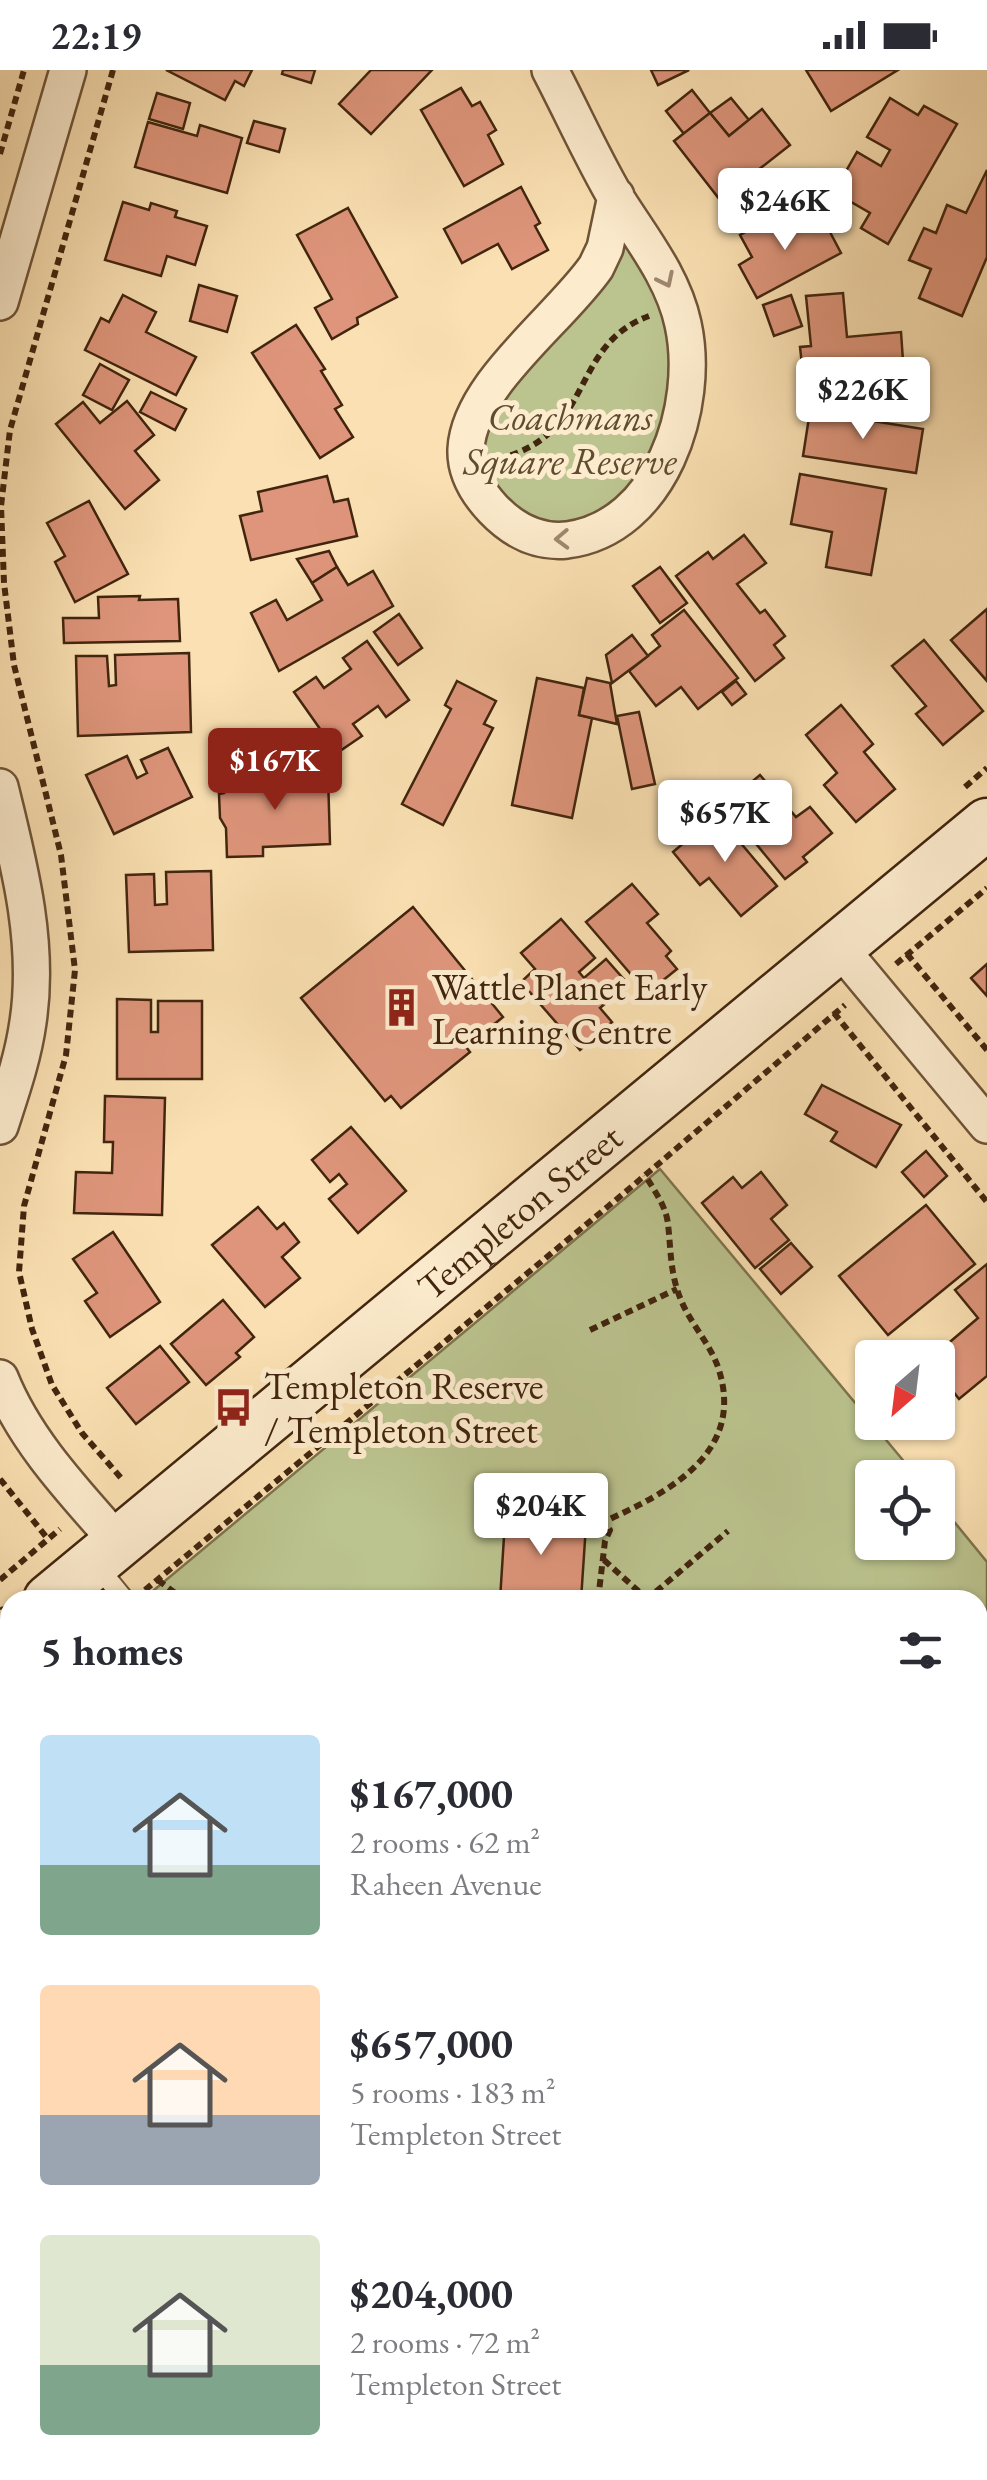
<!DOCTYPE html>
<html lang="en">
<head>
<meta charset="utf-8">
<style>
  :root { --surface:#fff; --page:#f7f7f7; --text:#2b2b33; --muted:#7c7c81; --accent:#8f2418 }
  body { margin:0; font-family:"EB Garamond",serif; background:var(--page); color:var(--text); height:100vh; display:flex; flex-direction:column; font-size:38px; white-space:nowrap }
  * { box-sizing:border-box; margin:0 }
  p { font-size:32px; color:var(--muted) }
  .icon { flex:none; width:55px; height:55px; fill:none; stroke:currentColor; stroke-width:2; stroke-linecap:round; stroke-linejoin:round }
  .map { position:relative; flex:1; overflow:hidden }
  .sheet { position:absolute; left:0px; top:1520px; width:988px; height:890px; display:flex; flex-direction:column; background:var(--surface); border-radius:30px 30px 0 0; box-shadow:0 2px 8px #0004 }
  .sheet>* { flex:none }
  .needle { width:65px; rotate:208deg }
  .fabs { position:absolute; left:855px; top:1270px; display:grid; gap:20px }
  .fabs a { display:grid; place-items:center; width:100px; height:100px; border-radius:10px; background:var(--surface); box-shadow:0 2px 8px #0004; font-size:50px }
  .price { position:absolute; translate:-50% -85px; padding:0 22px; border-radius:10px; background:#fff; color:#222; font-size:32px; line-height:65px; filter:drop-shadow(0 2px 5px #0008) }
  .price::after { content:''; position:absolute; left:50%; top:60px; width:30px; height:22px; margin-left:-15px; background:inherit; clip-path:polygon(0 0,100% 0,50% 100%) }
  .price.active { background:var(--accent); color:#fff }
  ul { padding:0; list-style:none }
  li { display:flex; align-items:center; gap:30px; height:250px; padding:0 40px }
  li span { display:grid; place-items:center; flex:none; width:280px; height:200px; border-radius:10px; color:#555 }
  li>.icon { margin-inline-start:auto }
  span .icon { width:120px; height:120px; fill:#fffc; stroke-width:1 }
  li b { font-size:42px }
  h2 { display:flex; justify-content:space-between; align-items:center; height:120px; padding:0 40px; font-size:42px }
  .status { display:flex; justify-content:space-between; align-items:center; height:70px; padding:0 50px; background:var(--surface); direction:ltr }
  .status svg { height:28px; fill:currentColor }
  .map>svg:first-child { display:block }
</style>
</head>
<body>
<div class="status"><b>22:19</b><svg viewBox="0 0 49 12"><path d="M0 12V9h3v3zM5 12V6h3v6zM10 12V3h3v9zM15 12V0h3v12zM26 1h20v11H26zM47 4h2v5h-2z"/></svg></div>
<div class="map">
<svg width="987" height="2410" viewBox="0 0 987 2410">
  <rect width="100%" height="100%" fill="#fae0b2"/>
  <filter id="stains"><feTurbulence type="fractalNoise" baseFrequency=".002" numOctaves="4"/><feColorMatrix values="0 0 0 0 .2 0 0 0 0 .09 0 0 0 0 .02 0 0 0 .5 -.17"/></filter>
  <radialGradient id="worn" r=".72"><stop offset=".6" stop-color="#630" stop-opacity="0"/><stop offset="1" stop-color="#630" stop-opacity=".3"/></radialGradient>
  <!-- green -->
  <g fill="#bbc38e" stroke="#7e744e" stroke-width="2.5">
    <path d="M615,128L669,216L682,348L603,460L499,445L470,357L553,248Z"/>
    <path d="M660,1099L917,1407L872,1408V1472H938V1432L987,1492V2216L978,2224V1530H142Z"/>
    <path d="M10,1640V2400H764L752,2410H0V1648Z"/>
  </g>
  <!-- building -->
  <g fill="#de957b" stroke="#41250e" stroke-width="2.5">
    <path d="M166,0H252L244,16L235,11L225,30Z"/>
    <path d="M283,0H315L311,13L282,4Z"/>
    <path d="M371,0H432L371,64L339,34Z"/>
    <path d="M651,0H689L658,15Z"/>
    <path d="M806,0H898L831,41Z"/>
    <path d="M461,18L472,36L480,32L496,60L488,65L503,94L464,116L421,40Z"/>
    <path d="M692,20L710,43L684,64L666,41Z"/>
    <path d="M157,23L190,33L183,59L149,49Z"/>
    <path d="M731,28L749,50L729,66L710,43Z"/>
    <path d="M890,28L918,45L924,36L957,54L888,174L861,158L870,143L834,122L857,82L881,96L890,80L867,67Z"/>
    <path d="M762,39L790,75L720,130L674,71L710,43L729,66Z"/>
    <path d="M254,51L285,59L279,82L247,73Z"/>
    <path d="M148,52L197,66L200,55L242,68L227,123L135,97Z"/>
    <path d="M987,100V187L962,246L919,228L931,199L909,190L924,158L936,163L947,135L966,143Z"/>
    <path d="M521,117L540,153L535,156L548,180L512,199L498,174L462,193L444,159Z"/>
    <path d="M754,124L768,150L743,163L729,137Z"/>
    <path d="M123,132L149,140L151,133L177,141L175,147L207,156L195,195L167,186L161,206L105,190Z"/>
    <path d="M348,138L397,227L357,248L358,254L332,269L315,238L332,229L297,165Z"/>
    <path d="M821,145L841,183L757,228L739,195L752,187L740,165L771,148L781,167Z"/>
    <path d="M199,215L237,226L227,262L190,251Z"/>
    <path d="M843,223L847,267L901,262L904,305L804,314L800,277L811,276L806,226Z"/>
    <path d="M123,225L156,242L146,262L196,287L176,325L85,280L101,248L109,252Z"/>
    <path d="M791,225L802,256L774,266L763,235Z"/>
    <path d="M296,255L325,299L321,301L342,335L335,339L353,367L320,388L252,283Z"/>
    <path d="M100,294L129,310L112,340L83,325Z"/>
    <path d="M151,322L186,339L175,360L140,342Z"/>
    <path d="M127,331L154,365L135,381L159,410L125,439L56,354L83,332L100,353Z"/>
    <path d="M810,341L923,359L916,403L803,386Z"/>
    <path d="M800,404L886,419L871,505L826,497L832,462L791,454Z"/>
    <path d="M327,406L334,432L348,429L357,466L251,490L240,446L262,441L258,422Z"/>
    <path d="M89,431L128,504L75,532L55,492L65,486L47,453Z"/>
    <path d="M744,465L766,493L737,514L760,543L765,540L785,566L774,575L784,588L755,611L676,506L708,482L713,489Z"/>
    <path d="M329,481L337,497L312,513L297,489Z"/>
    <path d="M337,497L348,515L373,501L393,536L279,601L251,543L276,530L287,550L322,530L312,513Z"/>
    <path d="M660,497L687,533L660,553L633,516Z"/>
    <path d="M140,526L139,530L178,529L180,571L64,573L63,548H99L98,527Z"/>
    <path d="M987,539V611L951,570Z"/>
    <path d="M684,540L738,608L698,639L681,617L656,636L629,601L660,576L652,565Z"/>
    <path d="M399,544L422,578L398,595L374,562Z"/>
    <path d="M632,565L648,586L612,613L606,585Z"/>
    <path d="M924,570L983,641L943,675L916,644L926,636L892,596Z"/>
    <path d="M367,571L409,630L386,647L378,636L353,654L362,666L337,683L294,622L316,607L324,618L351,599L343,588Z"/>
    <path d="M189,583L191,662L78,666L76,586H107L109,616L116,615L115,585Z"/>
    <path d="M537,608L584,618L579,645L592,648L572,748L512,735Z"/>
    <path d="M587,608L610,613L617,654L579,645Z"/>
    <path d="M457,611L496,631L484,654L493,658L443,755L402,734L451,639L445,635Z"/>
    <path d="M736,611L746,624L732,635L722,622Z"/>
    <path d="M841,635L873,674L864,682L895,719L856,752L824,715L837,703L806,665Z"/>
    <path d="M639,642L655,714L632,719L617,646Z"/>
    <path d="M168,678L192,727L114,764L86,705L127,686L137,708L147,703L141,690Z"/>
    <path d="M328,705L330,774L263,777V786L227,787L226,758L220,748L219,724L224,723V709Z"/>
    <path d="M760,705L796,747L810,737L832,763L803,787L807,792L785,809L724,735Z"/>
    <path d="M717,745L777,816L741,846L709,808L700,815L673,782Z"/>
    <path d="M211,801L213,880L129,882L126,805L154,804L155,835L167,834L166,802Z"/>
    <path d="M632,814L658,844L647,853L671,881L666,886L677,899L651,920L639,906L635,909L586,852Z"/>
    <path d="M413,837L503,947L466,977L470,982L401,1038L391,1026L385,1031L301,928Z"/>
    <path d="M561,849L595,888L579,902L584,908L606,889L628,914L600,938L612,952L580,980L521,912L535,899L521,883Z"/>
    <path d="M987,894V926L971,908Z"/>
    <path d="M117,929L151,930V962H158V931H202V1009H117Z"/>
    <path d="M822,1015L901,1055L876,1097L831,1071L837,1062L805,1044Z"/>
    <path d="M105,1026L165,1028L162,1145L74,1143L76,1102L112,1103L113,1072H104Z"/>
    <path d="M351,1057L406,1121L358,1163L329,1129L347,1114L339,1104L330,1112L312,1090Z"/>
    <path d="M926,1081L947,1106L924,1127L902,1102Z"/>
    <path d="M761,1102L787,1135L771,1149L789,1170L755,1198L702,1133L733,1107L742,1118Z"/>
    <path d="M926,1135L975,1194L888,1265L839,1206Z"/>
    <path d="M258,1137L277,1159L284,1153L299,1172L282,1187L300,1208L265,1237L212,1175Z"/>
    <path d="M113,1162L160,1232L110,1267L85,1231L97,1223L73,1189Z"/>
    <path d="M791,1173L812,1197L781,1224L760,1199Z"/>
    <path d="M987,1194V1306L959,1329L938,1302V1288H931L978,1248L955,1220Z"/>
    <path d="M223,1230L254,1267L236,1283L240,1287L206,1315L171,1274Z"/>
    <path d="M160,1276L189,1312L136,1354L107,1318Z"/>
    <path d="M506,1435L535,1437L534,1451L586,1455L581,1530H500Z"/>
    <path d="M978,2294L987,2305V2401L975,2410L966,2400H978Z"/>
    <path d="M876,2400H948L957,2410H884Z"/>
  </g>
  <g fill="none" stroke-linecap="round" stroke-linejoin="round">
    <defs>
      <path id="lane" d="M98,1497L125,1530"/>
      <g id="street">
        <path d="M550,0C572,42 592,87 616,128C641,168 673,207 683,254C701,336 661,458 567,470C537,473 513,460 493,439C478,423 465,402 466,379C469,315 560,249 596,197L605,178L616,126"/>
        <path d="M0,232L68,0"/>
        <path d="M0,717C19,794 40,873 28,952C23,988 11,1022 0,1056"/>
        <path d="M839,877L987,1055"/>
        <path d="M0,1308C25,1371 74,1422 118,1472"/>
      </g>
      <g id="secondary">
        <path id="s1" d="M49,1530L987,754"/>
        <path d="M0,1571L10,1563"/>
      </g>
    </defs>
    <!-- lane casing -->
    <use href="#lane" stroke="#6f5437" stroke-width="22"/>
    <!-- street casing -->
    <use href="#street" stroke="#6f5437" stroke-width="40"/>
    <!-- secondary casing -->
    <use href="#secondary" stroke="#41250e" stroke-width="55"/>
    <!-- path -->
    <g stroke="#41250e" stroke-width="6" stroke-dasharray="8 5" stroke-linecap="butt">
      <path d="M113,0L10,360L1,436L4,513L14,595L61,785L75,900L66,985L24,1136L19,1202L32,1259L52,1315L82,1363L122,1409"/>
      <path d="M0,84L24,0"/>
      <path d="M498,389C596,365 568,276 649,246"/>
      <path d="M965,717L987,698"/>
      <path d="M907,884L987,980"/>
      <path d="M896,894L987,818"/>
      <path d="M834,943L987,1132"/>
      <path d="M590,1260L677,1219"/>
      <path d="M0,1409L48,1469"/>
      <path d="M604,1490L647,1529"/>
      <path d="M0,1510L60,1459"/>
      <path d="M158,1510L175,1523L237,1530"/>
      <path d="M145,1520L623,1124L845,935"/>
      <path d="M598,1530L605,1471L610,1460L603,1452C668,1423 747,1383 718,1297C709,1272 690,1253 681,1230C670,1204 671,1180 668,1154C666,1136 654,1120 645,1105"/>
      <path d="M646,1530L728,1461"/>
      <path d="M978,1631L987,1635"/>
      <path d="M0,1640L10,1631"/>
      <path d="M0,1745L10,1730"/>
      <path d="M349,2410L358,2400"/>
    </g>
    <!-- lane -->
    <use href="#lane" stroke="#fcebcd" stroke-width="18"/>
    <!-- street -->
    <use href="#street" stroke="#fcebcd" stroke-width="35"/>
    <!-- secondary -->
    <use href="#secondary" stroke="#fcebcd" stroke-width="50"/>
  </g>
  <!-- one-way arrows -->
  <defs><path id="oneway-chevron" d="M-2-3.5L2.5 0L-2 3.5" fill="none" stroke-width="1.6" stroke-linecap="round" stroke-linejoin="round" transform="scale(2.5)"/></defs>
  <g stroke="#9e886e">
    <use href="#oneway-chevron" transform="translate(666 210) rotate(64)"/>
    <use href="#oneway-chevron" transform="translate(562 469) rotate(178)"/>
  </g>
  <!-- icons -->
  <defs>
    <symbol id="building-bare" viewBox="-9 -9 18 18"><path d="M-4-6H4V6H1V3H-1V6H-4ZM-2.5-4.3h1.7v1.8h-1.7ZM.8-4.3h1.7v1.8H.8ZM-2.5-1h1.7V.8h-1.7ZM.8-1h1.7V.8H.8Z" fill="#8f2418" stroke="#fcebcd" stroke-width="2.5" paint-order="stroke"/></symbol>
    <symbol id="bus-bare" viewBox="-9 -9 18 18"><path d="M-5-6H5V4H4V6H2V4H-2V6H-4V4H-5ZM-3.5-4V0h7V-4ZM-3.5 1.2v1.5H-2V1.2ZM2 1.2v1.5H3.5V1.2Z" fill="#8f2418" stroke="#fcebcd" stroke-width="2.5" paint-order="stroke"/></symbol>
  </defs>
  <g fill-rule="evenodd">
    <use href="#building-bare" x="374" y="910" width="55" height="55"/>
    <use href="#bus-bare" x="206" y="1310" width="55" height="55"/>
  </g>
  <g text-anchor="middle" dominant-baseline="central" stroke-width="10" stroke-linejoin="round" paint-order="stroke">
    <!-- park labels -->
    <g font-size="38" font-style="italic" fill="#604c2e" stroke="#fcebcd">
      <text x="570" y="346">Coachmans<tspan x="570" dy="44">Square Reserve</tspan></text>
    </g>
    <!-- poi labels -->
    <g font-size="38" fill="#41250e" stroke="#fcebcd" text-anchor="start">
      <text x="432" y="916">Wattle Planet Early<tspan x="432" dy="44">Learning Centre</tspan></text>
      <text x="264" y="1315">Templeton Reserve<tspan x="264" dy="44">/ Templeton Street</tspan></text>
    </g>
    <!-- street labels -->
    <g font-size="38" fill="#41250e" stroke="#fcebcd">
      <text stroke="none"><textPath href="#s1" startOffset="610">Templeton Street</textPath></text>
    </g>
  </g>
  <rect width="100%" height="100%" filter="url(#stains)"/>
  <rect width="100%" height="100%" fill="url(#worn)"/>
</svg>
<div class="fabs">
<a><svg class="needle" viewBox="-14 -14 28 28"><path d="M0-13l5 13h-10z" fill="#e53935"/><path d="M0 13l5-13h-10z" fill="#7c7c81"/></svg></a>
<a><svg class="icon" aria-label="locate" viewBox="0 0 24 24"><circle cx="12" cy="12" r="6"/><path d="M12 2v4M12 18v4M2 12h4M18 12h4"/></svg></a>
</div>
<b class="price" style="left:785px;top:183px">$246K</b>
<b class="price" style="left:863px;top:372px">$226K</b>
<b class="price active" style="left:275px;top:743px">$167K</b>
<b class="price" style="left:725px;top:795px">$657K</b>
<b class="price" style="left:541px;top:1488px">$204K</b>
<section class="sheet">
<h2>5 homes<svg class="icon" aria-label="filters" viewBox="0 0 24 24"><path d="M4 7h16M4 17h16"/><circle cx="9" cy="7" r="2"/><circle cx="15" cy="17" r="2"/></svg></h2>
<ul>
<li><span style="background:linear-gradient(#bfe0f5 65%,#7fa58c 0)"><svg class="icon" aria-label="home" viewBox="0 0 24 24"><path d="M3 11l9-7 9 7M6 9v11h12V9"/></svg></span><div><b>$167,000</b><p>2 rooms · 62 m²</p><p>Raheen Avenue</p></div></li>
<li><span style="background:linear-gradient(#ffd9b3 65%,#9aa5b1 0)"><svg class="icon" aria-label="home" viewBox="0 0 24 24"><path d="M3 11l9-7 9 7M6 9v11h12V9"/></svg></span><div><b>$657,000</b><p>5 rooms · 183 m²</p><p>Templeton Street</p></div></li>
<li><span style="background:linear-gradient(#dfe7d0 65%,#7fa58c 0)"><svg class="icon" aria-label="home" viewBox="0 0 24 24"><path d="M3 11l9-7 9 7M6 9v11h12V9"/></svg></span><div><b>$204,000</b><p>2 rooms · 72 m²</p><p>Templeton Street</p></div></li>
</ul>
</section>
</div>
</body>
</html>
